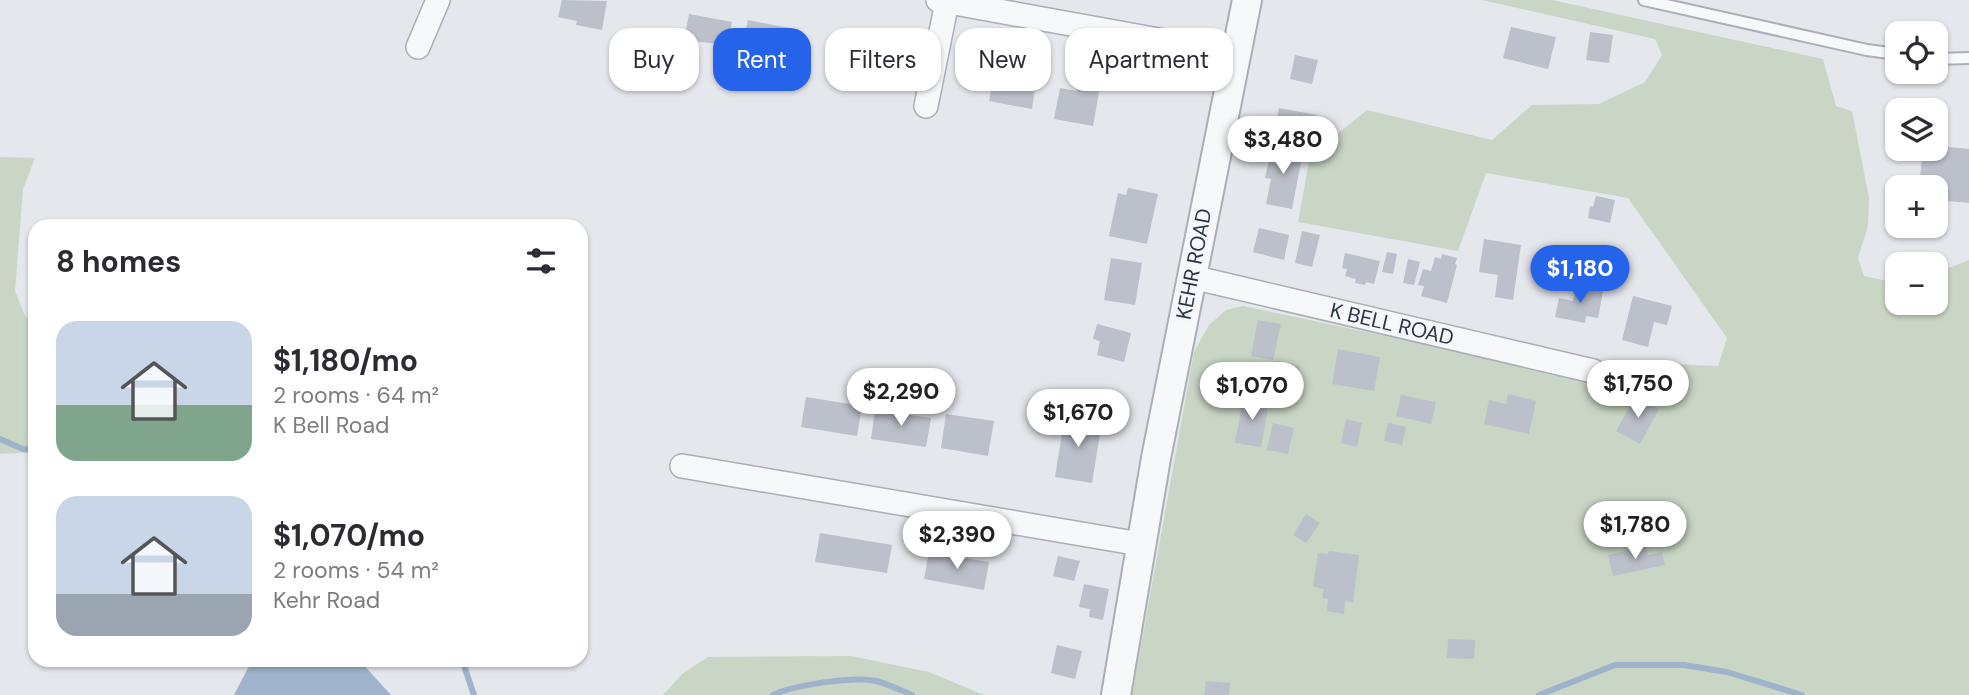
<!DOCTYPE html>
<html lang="en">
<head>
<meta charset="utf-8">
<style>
  :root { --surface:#fff; --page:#f7f7f7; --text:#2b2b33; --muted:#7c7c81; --accent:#2563eb }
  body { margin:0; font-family:"DM Sans",sans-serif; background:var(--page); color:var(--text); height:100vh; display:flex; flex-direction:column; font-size:26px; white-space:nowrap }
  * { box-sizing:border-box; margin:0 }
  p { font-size:23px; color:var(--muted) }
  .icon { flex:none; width:38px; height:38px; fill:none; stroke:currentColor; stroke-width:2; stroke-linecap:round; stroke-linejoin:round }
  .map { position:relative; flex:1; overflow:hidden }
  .sheet { position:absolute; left:28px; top:219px; width:560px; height:448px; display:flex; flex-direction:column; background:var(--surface); border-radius:21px; box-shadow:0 2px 5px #0004 }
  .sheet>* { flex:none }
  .hud { position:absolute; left:609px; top:28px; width:665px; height:63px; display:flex; gap:14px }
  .buttons { position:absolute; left:1885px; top:21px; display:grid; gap:14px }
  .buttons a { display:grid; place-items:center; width:63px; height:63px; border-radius:14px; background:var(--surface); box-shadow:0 2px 5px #0004; font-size:35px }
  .price { position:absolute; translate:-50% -60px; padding:0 16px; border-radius:24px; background:#fff; color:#222; font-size:23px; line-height:46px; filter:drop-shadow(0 2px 4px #0008) }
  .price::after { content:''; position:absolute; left:50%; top:42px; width:21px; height:16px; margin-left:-10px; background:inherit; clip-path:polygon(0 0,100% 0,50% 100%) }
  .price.current { background:var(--accent); color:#fff }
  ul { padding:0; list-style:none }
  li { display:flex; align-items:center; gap:21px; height:175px; padding:0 28px }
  li span { display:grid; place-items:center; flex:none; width:196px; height:140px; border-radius:21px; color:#555 }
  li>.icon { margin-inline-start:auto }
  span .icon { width:84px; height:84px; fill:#fffc; stroke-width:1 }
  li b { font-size:30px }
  h2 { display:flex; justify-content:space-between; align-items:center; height:84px; padding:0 28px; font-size:30px }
  .chip { padding:0 24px; border-radius:21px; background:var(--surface); box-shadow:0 2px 5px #0004; font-size:24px; line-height:63px }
  .chip.current { background:var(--accent); color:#fff }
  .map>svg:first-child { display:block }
</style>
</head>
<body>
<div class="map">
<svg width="1969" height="695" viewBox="0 0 1969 695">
  <rect width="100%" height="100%" fill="#e4e7ec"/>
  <!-- green -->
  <g fill="#c9d6c5">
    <path d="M1482,0H1552L1823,59L1836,106L1852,111L1869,198L1868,226L1858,258L1864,276L1887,281H1897V303H1936V273L1969,260V695H1132L1194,352L1209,325L1226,310L1243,306L1653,392L1672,364L1718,366L1727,338L1628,198L1486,173L1458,251L1298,222L1310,156L1367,110L1492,140L1532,105L1599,104L1645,82L1662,55L1655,39Z"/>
    <path d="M0,157L35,158L23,189L15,291L25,316L35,326V452L0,454Z"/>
    <path d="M851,656L929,672L984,695H663L682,674L708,657Z"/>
  </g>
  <!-- water -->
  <path fill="#9fb4cc" d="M256,660H359L391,695H234L248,668Z"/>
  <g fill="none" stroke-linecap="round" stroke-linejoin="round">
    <!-- stream -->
    <g stroke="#9fb4cc" stroke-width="6">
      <path d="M0,439L23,449L35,450"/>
      <path d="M462,660L474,695"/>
      <path d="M773,695C794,685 853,676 876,681C888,684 900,690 912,695"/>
      <path d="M1539,695L1615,665H1684L1727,672L1802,695"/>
    </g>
  </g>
  <!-- building -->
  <g fill="#bbc0ca">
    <path d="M562,0L607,1L602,30L576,25L577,21L558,17Z"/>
    <path d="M689,14L732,22L728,45L684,40Z"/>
    <path d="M748,20L794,29L790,50L772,46L770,59L741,53Z"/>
    <path d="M1511,27L1556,37L1548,69L1503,58Z"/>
    <path d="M1590,32L1613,35L1609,63L1586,60Z"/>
    <path d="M1295,55L1318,60L1312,84L1290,79Z"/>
    <path d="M994,73L1036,81L1032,109L989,101Z"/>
    <path d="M1079,83L1100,87L1093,126L1054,119L1060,88L1077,91Z"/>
    <path d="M1279,108L1317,115L1312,142L1274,135Z"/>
    <path d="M1272,146L1303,152L1292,209L1266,204L1271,179L1265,178Z"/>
    <path d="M1936,146L1969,149V203L1936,200V187H1919L1923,149H1936Z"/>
    <path d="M1128,188L1158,194L1147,244L1109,236L1118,193L1126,195Z"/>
    <path d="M1596,196L1615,200L1610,223L1588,218L1590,206L1593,207Z"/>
    <path d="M1259,228L1289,235L1284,260L1253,252Z"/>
    <path d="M1302,231L1320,235L1312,267L1295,263Z"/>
    <path d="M1484,239L1521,245L1513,300L1495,297L1498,275L1479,272Z"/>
    <path d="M1387,252L1397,254L1393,274L1382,272Z"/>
    <path d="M1345,253L1380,261L1374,284L1366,282L1365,285L1355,283L1356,279L1345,276L1347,269L1342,268Z"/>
    <path d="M1442,254L1457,258L1455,264L1457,265L1447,303L1421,296L1424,286L1418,285L1423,269L1431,271L1435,257L1441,259Z"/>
    <path d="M1111,258L1142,263L1135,305L1104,300Z"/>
    <path d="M1408,259L1420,262L1414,285L1403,283Z"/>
    <path d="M1576,286L1603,291L1598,318L1586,316L1585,323L1555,317L1559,298L1573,301Z"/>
    <path d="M1633,296L1672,306L1667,325L1654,322L1648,347L1622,340Z"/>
    <path d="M1258,320L1281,324L1273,360L1251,356Z"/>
    <path d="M1097,324L1131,333L1124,362L1097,355L1100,341L1093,339Z"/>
    <path d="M1338,349L1380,357L1374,391L1332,384Z"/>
    <path d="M1277,361L1300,366L1295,386L1273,381Z"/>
    <path d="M1508,394L1536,401L1529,434L1484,424L1489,400L1506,404Z"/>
    <path d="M1401,395L1436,402L1431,424L1396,416Z"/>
    <path d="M806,397L862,406L857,436L801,427Z"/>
    <path d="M1635,397L1659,409L1640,444L1616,431Z"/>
    <path d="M1243,398L1269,402L1261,447L1235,443Z"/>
    <path d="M875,410L931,418L926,447L871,439Z"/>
    <path d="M946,414L994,421L988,456L941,448Z"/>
    <path d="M1065,415L1102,421L1092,483L1055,477Z"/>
    <path d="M1346,419L1362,423L1357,447L1341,443Z"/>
    <path d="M1273,423L1294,428L1288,454L1267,450Z"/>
    <path d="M1388,423L1406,427L1402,445L1384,441Z"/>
    <path d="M1306,514L1320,523L1306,543L1293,535Z"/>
    <path d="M820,533L892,545L887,573L815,562Z"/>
    <path d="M1646,546L1648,555L1662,552L1665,565L1613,576L1608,555Z"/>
    <path d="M1329,551L1359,555L1353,602L1345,601L1344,614L1327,611L1328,599L1322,598L1324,589L1313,587L1318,553L1328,554Z"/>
    <path d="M929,552L989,562L984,590L924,579Z"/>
    <path d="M1058,556L1080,561L1074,581L1053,576Z"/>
    <path d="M1084,584L1109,589L1103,620L1089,617L1090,609L1079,607Z"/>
    <path d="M1448,639L1475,640L1474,659L1447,658Z"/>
    <path d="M1057,645L1082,651L1075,679L1051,673Z"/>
    <path d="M1206,681L1230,683L1229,695H1204Z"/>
  </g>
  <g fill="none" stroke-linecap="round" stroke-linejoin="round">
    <defs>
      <g id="service">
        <path d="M1644,0L1867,50L1897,54"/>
        <path d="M1936,59L1969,58"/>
      </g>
      <g id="minor">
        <path d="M938,0L1236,54"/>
        <path d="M418,47L438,0"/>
        <path d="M926,106L947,2"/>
        <path d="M1192,277L1593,371"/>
        <path d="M682,466L1140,544"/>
      </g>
      <path id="tertiary" d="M1116,695L1156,458L1247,0"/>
    </defs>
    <!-- service casing -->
    <use href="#service" stroke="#a9aeb7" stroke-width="14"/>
    <!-- minor casing -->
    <use href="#minor" stroke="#a9aeb7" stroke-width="26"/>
    <!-- tertiary casing -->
    <use href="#tertiary" stroke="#a9aeb7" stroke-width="32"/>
    <!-- service -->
    <use href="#service" stroke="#f7f8fa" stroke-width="10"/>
    <!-- minor -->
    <use href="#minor" stroke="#f7f8fa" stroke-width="23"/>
    <!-- tertiary -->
    <use href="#tertiary" stroke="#f7f8fa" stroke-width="28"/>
  </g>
  <g text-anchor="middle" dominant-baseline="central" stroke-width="5" stroke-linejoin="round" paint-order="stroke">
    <!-- street labels -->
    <g font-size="21" fill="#2b3445" stroke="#f4f6f9">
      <text transform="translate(1194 264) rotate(-79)">KEHR ROAD</text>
      <text transform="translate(1392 324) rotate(13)">K BELL ROAD</text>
    </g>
  </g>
</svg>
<div class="buttons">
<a><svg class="icon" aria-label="locate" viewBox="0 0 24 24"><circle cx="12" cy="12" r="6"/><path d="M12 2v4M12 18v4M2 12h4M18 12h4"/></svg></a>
<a><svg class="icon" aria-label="layers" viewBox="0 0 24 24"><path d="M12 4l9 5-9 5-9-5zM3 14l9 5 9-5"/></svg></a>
<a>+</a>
<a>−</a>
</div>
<b class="price" style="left:1283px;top:176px">$3,480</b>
<b class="price current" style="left:1580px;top:305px">$1,180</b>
<b class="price" style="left:1638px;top:420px">$1,750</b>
<b class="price" style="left:1252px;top:422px">$1,070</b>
<b class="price" style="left:901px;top:428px">$2,290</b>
<b class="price" style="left:1078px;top:449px">$1,670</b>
<b class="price" style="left:1635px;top:561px">$1,780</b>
<b class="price" style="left:957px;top:571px">$2,390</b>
<div class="hud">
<a class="chip">Buy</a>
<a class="chip current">Rent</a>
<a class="chip">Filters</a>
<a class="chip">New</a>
<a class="chip">Apartment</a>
</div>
<section class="sheet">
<h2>8 homes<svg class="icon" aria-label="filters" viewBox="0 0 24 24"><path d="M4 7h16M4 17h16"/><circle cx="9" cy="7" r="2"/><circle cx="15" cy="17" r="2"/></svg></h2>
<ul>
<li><span style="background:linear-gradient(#c9d6e8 60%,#7fa58c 0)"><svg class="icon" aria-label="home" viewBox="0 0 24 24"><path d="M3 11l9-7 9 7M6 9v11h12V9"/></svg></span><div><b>$1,180/mo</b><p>2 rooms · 64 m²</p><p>K Bell Road</p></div></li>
<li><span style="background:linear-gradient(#c9d6e8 70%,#9aa5b1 0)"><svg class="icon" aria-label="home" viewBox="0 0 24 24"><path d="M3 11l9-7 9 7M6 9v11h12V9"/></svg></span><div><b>$1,070/mo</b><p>2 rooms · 54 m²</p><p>Kehr Road</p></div></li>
</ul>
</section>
</div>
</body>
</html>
